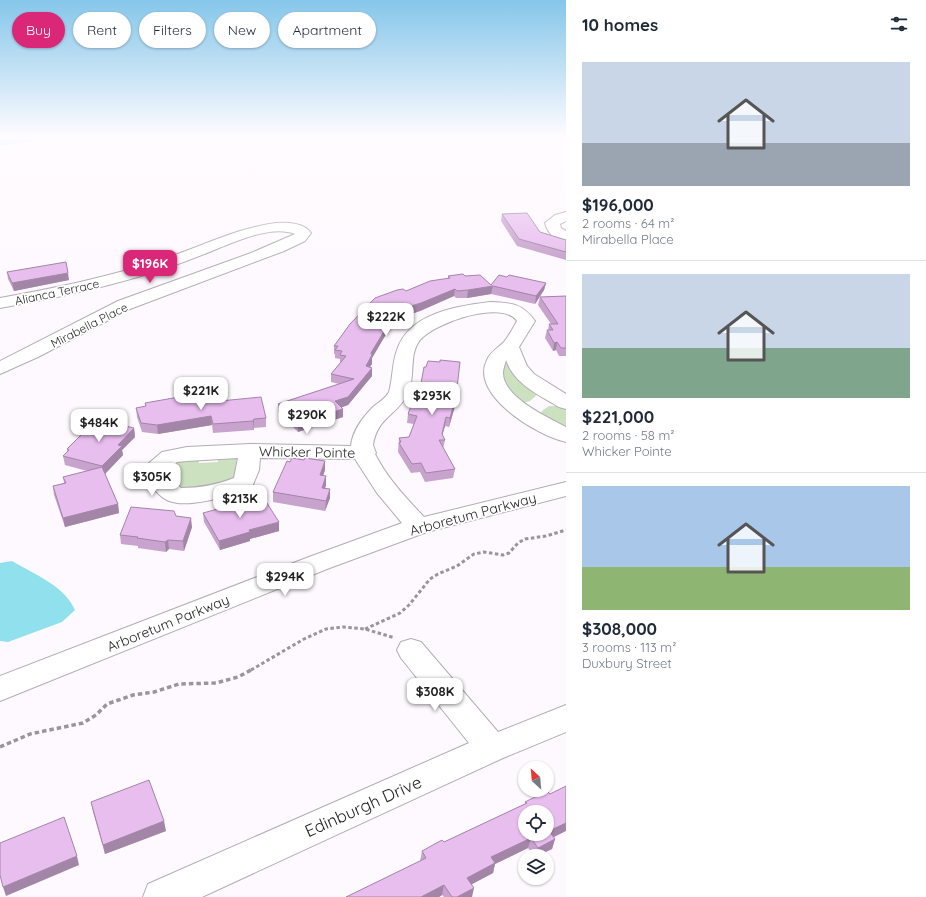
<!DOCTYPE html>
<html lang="en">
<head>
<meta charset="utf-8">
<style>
  :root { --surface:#fff; --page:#f6f6f7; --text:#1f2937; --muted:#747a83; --line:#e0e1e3; --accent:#db2777 }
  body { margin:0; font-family:Quicksand,sans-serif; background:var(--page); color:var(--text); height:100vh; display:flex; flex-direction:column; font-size:15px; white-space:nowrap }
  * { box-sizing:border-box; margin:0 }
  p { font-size:13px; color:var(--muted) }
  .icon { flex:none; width:22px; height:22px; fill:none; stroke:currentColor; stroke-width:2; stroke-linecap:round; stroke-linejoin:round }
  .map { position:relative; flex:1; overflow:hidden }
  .details { display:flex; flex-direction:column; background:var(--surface); width:360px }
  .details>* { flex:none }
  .hud { position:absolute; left:12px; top:12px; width:380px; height:36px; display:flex; gap:8px }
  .needle { width:26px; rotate:334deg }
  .buttons { position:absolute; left:518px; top:761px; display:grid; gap:8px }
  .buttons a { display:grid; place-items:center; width:36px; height:36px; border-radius:50%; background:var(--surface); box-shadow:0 1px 3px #0004; font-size:20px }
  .price { position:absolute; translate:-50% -34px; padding:0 9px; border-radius:8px; background:#fff; color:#222; font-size:13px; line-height:26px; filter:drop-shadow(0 1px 2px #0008) }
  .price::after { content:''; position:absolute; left:50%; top:24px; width:12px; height:9px; margin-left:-6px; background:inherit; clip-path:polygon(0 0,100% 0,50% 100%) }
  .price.active { background:var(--accent); color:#fff }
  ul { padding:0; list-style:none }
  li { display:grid; align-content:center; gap:8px; height:212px; padding:0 16px }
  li+li { border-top:1px solid var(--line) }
  li span { display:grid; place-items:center; height:124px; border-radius:0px; color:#555 }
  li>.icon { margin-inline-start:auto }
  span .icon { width:72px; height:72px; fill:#fffc; stroke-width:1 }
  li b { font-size:17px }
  h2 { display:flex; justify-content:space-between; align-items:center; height:48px; padding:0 16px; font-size:17px }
  .chip { padding:0 14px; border-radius:18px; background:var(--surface); box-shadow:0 1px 3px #0004; font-size:14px; line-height:36px }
  .chip.active { background:var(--accent); color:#fff }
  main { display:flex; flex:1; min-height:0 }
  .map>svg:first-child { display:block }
</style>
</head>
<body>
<main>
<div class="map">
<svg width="566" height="897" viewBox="0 0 566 897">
  <rect width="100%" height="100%" fill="#fef9fe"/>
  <!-- green -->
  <g fill="#cbe1bf">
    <path d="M505,358L510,368L538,394L530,401L523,403L508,396L498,366Z"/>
    <path d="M549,406H556L566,409V432L540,414L543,410Z"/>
    <path d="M199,455V463L218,462V455L237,457L234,478C222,487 194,489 179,487L163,472L167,464Z"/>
  </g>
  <!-- water -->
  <g fill="#90e0ee">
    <path d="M0,137H44L36,141L0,146Z"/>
    <path d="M12,561C35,575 64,585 75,610L62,622L8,642L0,641V563Z"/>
  </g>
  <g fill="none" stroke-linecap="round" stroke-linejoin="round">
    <defs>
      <g id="minor">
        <path d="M566,212V221L560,224L561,228L566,231V243C555,240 548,234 545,223L555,215Z"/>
        <path d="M276,223C287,222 305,223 311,233L305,241L284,251L130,309L38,357L0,374V361L118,301L251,253L295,234C273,225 240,240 219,248C149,278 75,295 0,308V298C55,288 110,277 163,259C201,247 236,228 276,223Z"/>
        <path d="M490,302C511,303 522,303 535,321L519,347L527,366L534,374L566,394V409L559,407C539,395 514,384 506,360C505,364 503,369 503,373C503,397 547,417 566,427V442C538,436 469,395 487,360C490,352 498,348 504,342C509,336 513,328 517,321C502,299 434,323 420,340C408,355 416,377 408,393C398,415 377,417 373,445L376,453L375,454C387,478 406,498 424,517L566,482V496L427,532L327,569L0,701V676L309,557L402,523L377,493L355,459L260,458L259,470L252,487C233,495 187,510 167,500C155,494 148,481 146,468L149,463L162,452L187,447L250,444L351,446C352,432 363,417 373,407C379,402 385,399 389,392C393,378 392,363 397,350C409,313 457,306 490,302ZM238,458L234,478C216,485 200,488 181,488L171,478L169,470L177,462L187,461Z"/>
        <path d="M411,639L421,642L498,732L566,705V732L503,758L202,897H143L148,884L469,743L401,658L397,650L401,642Z"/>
      </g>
    </defs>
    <!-- minor casing -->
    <use href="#minor" stroke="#b3acb4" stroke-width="2"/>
    <!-- path-far1 -->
    <g stroke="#999599" stroke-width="3" stroke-dasharray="3.5 2.5" stroke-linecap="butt">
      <path d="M365,629L400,613L409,605L430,579L438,574L457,566L474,554L484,552L503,555L509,553L518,543L525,539L546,536L566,530"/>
      <path d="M251,670L304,639L326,629L343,627L365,629L395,638"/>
    </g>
    <!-- path -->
    <path stroke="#999599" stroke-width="3.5" stroke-dasharray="4.5 3" stroke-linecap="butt" d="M0,747L30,734L83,723L96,715L107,704L133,695L154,692L179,684L216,683L238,677L253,669"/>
    <!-- minor -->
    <use href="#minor" fill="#fff" fill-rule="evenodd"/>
  </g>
  <!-- wall -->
  <g fill="#c8a3ce">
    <path d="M502,214L540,232L566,240V260L517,246L501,221Z"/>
    <path d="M7,272L69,280L14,291L8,279Z"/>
    <path d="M448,276H465L491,285L507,277L546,283L544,290L535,304L491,294L467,298H456L454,296L420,311L411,314L407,312L385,336L372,358V364L370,367L372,368V376L348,405L342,407L343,417L298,432L278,412V404L339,384L331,382V374L340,363V359L335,358V354H334V346L406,291L448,279Z"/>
    <path d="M566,296V356H559L556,350L553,351L545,338L547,330H548L549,324H551L538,305L540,297Z"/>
    <path d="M426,367L455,406L449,427L445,426L442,435L445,440L443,449L455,469L453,478L425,482L420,472L411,473L398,452L399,438L409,437L414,424L407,423L408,414L419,394Z"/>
    <path d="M145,403H200L266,418V427L254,428V430L213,433L212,425L158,434L142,432L137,417L136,408L145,407Z"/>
    <path d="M134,428L135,437L122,450L123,455L105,474L118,504L119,513L65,527L54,495L53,486L64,483L63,477L87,471L65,465L63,456L67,452V449Z"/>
    <path d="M290,462L325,470L323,476H326V485L325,488L330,498L325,511L273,502V492Z"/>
    <path d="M203,513L279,531L250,539V541L220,550L204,522Z"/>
    <path d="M176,516L192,527L184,551L169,549L166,552L138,548V546L121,544L120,535Z"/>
    <path d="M91,802L166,831L105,854L93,812Z"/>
    <path d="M525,802L555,839L552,849L537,856H534L528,848L495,864L493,873L471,884L472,897H444L442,895L439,897H346L420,861L422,851L444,842L525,804Z"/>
  </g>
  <!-- shaded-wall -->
  <g fill="#a285a7">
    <path d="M68,273L69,280L14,291L12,283Z"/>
    <path d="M546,283L544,290L535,304L536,296Z"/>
    <path d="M493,286L491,294L467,298L468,290Z"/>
    <path d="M455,289L454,296L420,311L411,314V306Z"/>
    <path d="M407,304V312L385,336L372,358V364L365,374L366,366L371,353L386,328Z"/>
    <path d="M557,342L556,350L553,351L554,343Z"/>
    <path d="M372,368V376L348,405L335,410V401Z"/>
    <path d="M456,397L455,406L449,427L450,418Z"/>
    <path d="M343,409V417L298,432V423Z"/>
    <path d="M211,416L212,425L158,434L157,425Z"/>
    <path d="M446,417L445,426L441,440L442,434Z"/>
    <path d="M254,419V430L253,421Z"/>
    <path d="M134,428L135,437L122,450L123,455L104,475L102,466L118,445Z"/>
    <path d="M325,461V470L320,484V475Z"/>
    <path d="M326,476V485L322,497V488Z"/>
    <path d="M330,489V498L325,511L326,501Z"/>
    <path d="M118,504L119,513L65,527L63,518Z"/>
    <path d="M191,518L192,527L184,551L183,541Z"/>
    <path d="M279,522V531L250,539V541L220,550L219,541L249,530Z"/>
    <path d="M168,540L169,549L166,552L165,542Z"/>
    <path d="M566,820V831L546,841L549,831Z"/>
    <path d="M164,821L166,831L105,854L103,845Z"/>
    <path d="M531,838L528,848L495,864L493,873L465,888L467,878L491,857Z"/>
    <path d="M555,839L552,849L537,856H535L538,848Z"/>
    <path d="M77,856L79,865L6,896L3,887Z"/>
    <path d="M444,885L442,895L439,897H421Z"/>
    <path d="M474,888L472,897H457Z"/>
  </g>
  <!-- building -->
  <g fill="#e8beef" stroke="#a285a7" fill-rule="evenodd">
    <path d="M527,213L540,232L566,240V252L519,239L502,214Z"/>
    <path d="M66,262L68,273L12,283L7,272Z"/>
    <path d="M463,274L465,276L480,275L491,285L499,275L507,277L509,275L546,283L536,296L493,286L468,290L457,291L455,289L421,303L411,306L407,304L386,328L371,353L372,355L366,366L372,368L348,397L335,401L343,409L298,423L278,404L354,379L331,374L346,356L340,355L342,351L335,350L338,346H334L350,324L375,298L397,290L403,289L406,291L430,281L450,278L448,276Z"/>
    <path d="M566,296V348H561L557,342L554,343L547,330H553L549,324H558L540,297Z"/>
    <path d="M440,360L460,362L456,397L450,418L446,417L442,434L445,440H439L455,469L426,473L421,463L412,464L399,443L401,442L399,438L409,437L417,416L408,414L416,393L419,394L424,367H426L428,361L440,362Z"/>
    <path d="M196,394L200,403L261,397L266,418L254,419L253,421L213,424L211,416L157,425L141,423L136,408L146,406L145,403Z"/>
    <path d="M97,419L134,428L118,445L122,446L102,466L63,456L69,450L67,449Z"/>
    <path d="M292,458L304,460L305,458L325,461L320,475L326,476L322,488L330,489L326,501L273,492L287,461L290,462Z"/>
    <path d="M102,467L118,504L63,518L53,486L66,483L63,477Z"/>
    <path d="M265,500L279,522L249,530L250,532L219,541L203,513L247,501L251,504Z"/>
    <path d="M131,507L174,511L176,516L191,518L183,541L168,540L165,542L137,538L138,537L120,535Z"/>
    <path d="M149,780L164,821L103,845L91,802Z"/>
    <path d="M566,786V823L549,831L555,839L538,848L531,838L491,857L495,863L467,878L474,888L457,897H452L444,885L421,897H346L426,858L422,851L442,840L444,842L527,803L525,802L547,791L550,794ZM525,812H547V834H525Z"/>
    <path d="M64,817L77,856L3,887L0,875V843Z"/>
  </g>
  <!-- sky -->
  <linearGradient id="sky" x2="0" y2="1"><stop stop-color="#85c6ea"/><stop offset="0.52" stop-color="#fffcff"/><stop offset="1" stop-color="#fffcff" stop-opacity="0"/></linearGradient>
  <rect width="566" height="263" fill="url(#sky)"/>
  <g text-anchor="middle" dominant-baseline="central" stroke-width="3.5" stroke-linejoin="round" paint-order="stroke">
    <!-- far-street labels -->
    <g font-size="12" fill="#201e21" stroke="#fff">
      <text transform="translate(57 292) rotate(-12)">Alianca Terrace</text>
      <text transform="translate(89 325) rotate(-27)">Mirabella Place</text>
    </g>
    <!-- street labels -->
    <g font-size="14" fill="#201e21" stroke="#fff">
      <text transform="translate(307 452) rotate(1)">Whicker Pointe</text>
      <text transform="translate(473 514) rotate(-15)">Arboretum Parkway</text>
      <text transform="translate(168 623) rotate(-22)">Arboretum Parkway</text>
    </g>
    <!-- near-street labels -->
    <g font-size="17" fill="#201e21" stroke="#fff">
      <text transform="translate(363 806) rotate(-24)">Edinburgh Drive</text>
    </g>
  </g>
</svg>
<div class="buttons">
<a><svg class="needle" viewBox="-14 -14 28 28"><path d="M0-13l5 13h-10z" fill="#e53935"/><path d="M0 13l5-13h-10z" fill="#747a83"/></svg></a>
<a><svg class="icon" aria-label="locate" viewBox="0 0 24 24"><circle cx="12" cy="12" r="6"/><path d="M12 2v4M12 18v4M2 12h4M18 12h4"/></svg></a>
<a><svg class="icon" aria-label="layers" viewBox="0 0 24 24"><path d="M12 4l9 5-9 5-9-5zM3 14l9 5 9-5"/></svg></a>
</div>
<b class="price active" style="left:150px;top:284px">$196K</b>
<b class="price" style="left:386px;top:337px">$222K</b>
<b class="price" style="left:201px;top:411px">$221K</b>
<b class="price" style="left:432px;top:416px">$293K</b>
<b class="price" style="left:307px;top:435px">$290K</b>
<b class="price" style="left:99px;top:443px">$484K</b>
<b class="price" style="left:152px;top:497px">$305K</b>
<b class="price" style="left:240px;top:519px">$213K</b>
<b class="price" style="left:285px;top:597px">$294K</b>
<b class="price" style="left:435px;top:712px">$308K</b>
<div class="hud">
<a class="chip active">Buy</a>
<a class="chip">Rent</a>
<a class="chip">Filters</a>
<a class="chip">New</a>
<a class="chip">Apartment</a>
</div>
</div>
<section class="details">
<h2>10 homes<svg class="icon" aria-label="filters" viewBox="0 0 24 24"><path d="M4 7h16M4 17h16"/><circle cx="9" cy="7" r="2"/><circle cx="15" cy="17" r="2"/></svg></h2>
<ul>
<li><span style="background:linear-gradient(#c9d6e8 65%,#9aa5b1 0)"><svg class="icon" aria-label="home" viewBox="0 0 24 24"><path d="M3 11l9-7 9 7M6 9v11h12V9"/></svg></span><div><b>$196,000</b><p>2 rooms · 64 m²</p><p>Mirabella Place</p></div></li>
<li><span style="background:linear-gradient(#c9d6e8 60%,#7fa58c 0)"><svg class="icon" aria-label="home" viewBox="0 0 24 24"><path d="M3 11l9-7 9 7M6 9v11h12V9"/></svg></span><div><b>$221,000</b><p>2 rooms · 58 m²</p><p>Whicker Pointe</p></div></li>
<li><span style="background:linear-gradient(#a9c7e8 65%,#8fb573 0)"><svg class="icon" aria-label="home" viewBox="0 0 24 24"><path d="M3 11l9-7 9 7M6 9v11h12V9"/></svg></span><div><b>$308,000</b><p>3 rooms · 113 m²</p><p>Duxbury Street</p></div></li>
</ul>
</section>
</main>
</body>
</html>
